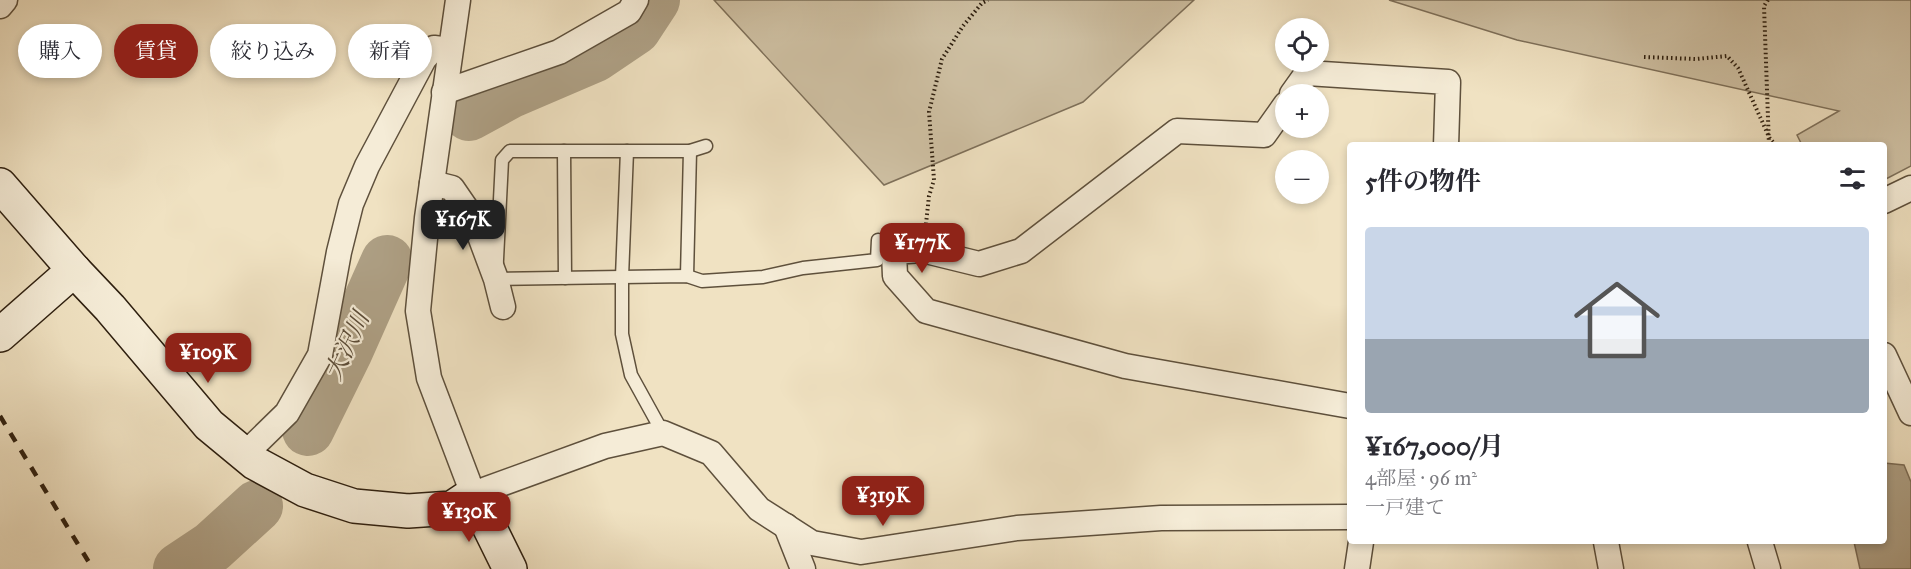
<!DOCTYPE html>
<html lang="ja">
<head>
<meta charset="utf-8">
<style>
  :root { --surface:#fff; --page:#f7f7f7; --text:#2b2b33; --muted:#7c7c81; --accent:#8f2418 }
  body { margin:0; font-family:"IM FELL Great Primer","Noto Serif JP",serif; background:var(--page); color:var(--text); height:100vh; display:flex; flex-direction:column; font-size:22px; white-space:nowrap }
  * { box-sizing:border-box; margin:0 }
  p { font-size:20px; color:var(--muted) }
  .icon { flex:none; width:33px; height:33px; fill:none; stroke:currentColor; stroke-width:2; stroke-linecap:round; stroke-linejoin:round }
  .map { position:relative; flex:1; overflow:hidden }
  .details { position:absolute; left:1347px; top:142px; width:540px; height:402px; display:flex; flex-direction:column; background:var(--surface); border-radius:6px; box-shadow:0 3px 9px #0003 }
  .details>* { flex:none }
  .hud { position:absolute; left:18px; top:24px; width:570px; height:54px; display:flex; gap:12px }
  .fabs { position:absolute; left:1275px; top:18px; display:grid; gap:12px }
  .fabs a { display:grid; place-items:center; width:54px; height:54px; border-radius:50%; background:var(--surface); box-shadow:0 3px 9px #0003; font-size:30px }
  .price { position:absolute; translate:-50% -51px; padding:0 14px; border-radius:12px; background:var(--accent); color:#fff; font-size:20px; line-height:39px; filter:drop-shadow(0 2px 3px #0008) }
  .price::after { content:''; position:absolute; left:50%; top:36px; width:18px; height:14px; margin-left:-9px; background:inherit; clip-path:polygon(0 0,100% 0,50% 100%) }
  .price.current { background:#222; color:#fff }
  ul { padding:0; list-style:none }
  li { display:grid; align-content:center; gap:12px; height:318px; padding:0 18px }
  li span { display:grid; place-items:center; height:186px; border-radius:6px; color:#555 }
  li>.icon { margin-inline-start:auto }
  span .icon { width:108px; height:108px; fill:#fffc; stroke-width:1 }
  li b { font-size:26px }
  h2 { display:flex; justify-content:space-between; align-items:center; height:72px; padding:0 18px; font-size:26px }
  .chip { padding:0 21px; border-radius:27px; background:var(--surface); box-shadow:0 3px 9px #0003; font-size:21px; line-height:54px }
  .chip.current { background:var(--accent); color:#fff }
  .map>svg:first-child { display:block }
</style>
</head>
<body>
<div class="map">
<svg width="1911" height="569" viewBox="0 0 1911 569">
  <rect width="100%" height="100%" fill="#f0e2c2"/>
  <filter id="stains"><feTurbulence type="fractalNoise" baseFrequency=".00333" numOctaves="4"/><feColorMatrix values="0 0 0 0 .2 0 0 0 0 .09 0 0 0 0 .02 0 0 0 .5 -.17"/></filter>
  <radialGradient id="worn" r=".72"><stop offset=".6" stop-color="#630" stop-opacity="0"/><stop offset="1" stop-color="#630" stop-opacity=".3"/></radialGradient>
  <!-- green -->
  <g fill="#cfc1a4" stroke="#7e705a" stroke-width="1.5">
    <path d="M714,0H1194L1083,102L884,185Z"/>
    <path d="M1389,0H1911V166L1884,180V146L1802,145L1797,135L1839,111L1517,40Z"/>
  </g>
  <!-- water -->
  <path fill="#aea085" stroke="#7b6c56" stroke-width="1.5" d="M1884,463L1904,465L1911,482V569H1860L1854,542H1884Z"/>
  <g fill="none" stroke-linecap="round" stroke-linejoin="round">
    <!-- river -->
    <g stroke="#aea085" stroke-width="52">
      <path d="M469,115L511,92L595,56L635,29L654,0"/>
      <path d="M308,430L347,351L387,261"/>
      <path d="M179,569L212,547L257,506"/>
    </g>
    <defs>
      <g id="lane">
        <path d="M706,146L690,151H510L502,160L496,279L687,276L702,281L763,277L803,268L877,260L878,240L894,252"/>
        <path d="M564,151L565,278"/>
        <path d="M627,151L622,277V334L631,375L663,433"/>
        <path d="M687,276L690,151"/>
      </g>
      <g id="street">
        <path d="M458,0L427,218L418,311L429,378L473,494L605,446L663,433L711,453L759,509L812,543L861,552L1017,528L1161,518L1350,517"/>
        <path d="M0,6L5,0"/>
        <path d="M444,92L559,52L629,12L636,0"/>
        <path d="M1292,94L1307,73L1448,82L1446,146"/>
        <path d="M1286,104L1264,135L1177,131L1021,251L979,264L922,250L894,252L895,276L926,311L1125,366L1350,406"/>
        <path d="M432,183L452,188L474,220L496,279L503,307"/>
        <path d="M1884,201L1911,188"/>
        <path d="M1884,355L1911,413"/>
        <path d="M245,454L287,413L320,355L339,252L351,204L367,166L424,59L434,48L450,50"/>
        <path d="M786,526L803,569"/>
        <path d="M1606,542L1611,569"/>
        <path d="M1760,542L1768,569"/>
        <path d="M1357,569L1361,542"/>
      </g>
      <g id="secondary">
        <path d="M0,185L74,270L110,308L209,425L255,463L305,490L354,506L408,511L452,508L473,494L510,569"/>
        <path d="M0,335L74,270"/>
      </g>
    </defs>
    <!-- lane casing -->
    <use href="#lane" stroke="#5e503c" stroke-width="15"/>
    <!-- street casing -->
    <use href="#street" stroke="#5e503c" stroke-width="27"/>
    <!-- secondary casing -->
    <use href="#secondary" stroke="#2e1f0f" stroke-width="36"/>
    <!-- path -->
    <g stroke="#2e1f0f" stroke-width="4" stroke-dasharray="1.5 3" stroke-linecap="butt">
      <path d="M1768,0L1764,6L1769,146"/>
      <path d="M1644,57L1696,59L1727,56L1738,68L1770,139L1777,146"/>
      <path d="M926,224L929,196L934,180L929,112L942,59L963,26L982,3L988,0"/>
    </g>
    <!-- lane -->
    <use href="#lane" stroke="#f5ecd7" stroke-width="12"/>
    <!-- street -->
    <use href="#street" stroke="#f5ecd7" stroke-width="24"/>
    <!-- secondary -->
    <use href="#secondary" stroke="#f5ecd7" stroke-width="33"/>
    <!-- rail -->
    <path stroke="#2e1f0f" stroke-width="4.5" stroke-dasharray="10 10" stroke-linecap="butt" d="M0,416L93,569"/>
  </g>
  <g text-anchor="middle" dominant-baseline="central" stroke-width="4.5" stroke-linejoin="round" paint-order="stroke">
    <!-- water labels -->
    <g font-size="24" font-style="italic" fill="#5b4c38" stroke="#f5ecd7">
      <text transform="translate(347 346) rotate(-65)">大沢川</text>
    </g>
  </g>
  <rect width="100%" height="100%" filter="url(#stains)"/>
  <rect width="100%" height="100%" fill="url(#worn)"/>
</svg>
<div class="fabs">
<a><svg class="icon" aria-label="locate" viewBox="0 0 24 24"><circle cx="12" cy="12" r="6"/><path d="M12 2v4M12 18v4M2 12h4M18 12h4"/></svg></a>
<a>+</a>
<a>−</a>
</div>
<b class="price current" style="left:463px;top:251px">¥167K</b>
<b class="price" style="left:922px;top:274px">¥177K</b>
<b class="price" style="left:208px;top:384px">¥109K</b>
<b class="price" style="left:883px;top:527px">¥319K</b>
<b class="price" style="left:469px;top:543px">¥130K</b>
<div class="hud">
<a class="chip">購入</a>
<a class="chip current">賃貸</a>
<a class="chip">絞り込み</a>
<a class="chip">新着</a>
</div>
<section class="details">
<h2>5件の物件<svg class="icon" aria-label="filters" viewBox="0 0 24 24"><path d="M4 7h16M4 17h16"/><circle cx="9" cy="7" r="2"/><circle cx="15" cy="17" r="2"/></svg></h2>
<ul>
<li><span style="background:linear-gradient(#c9d6e8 60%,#9aa5b1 0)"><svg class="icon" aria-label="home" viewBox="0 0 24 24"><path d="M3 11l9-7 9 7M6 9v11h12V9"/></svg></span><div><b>¥167,000/月</b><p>4部屋 · 96 m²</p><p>一戸建て</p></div></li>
</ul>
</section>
</div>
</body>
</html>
